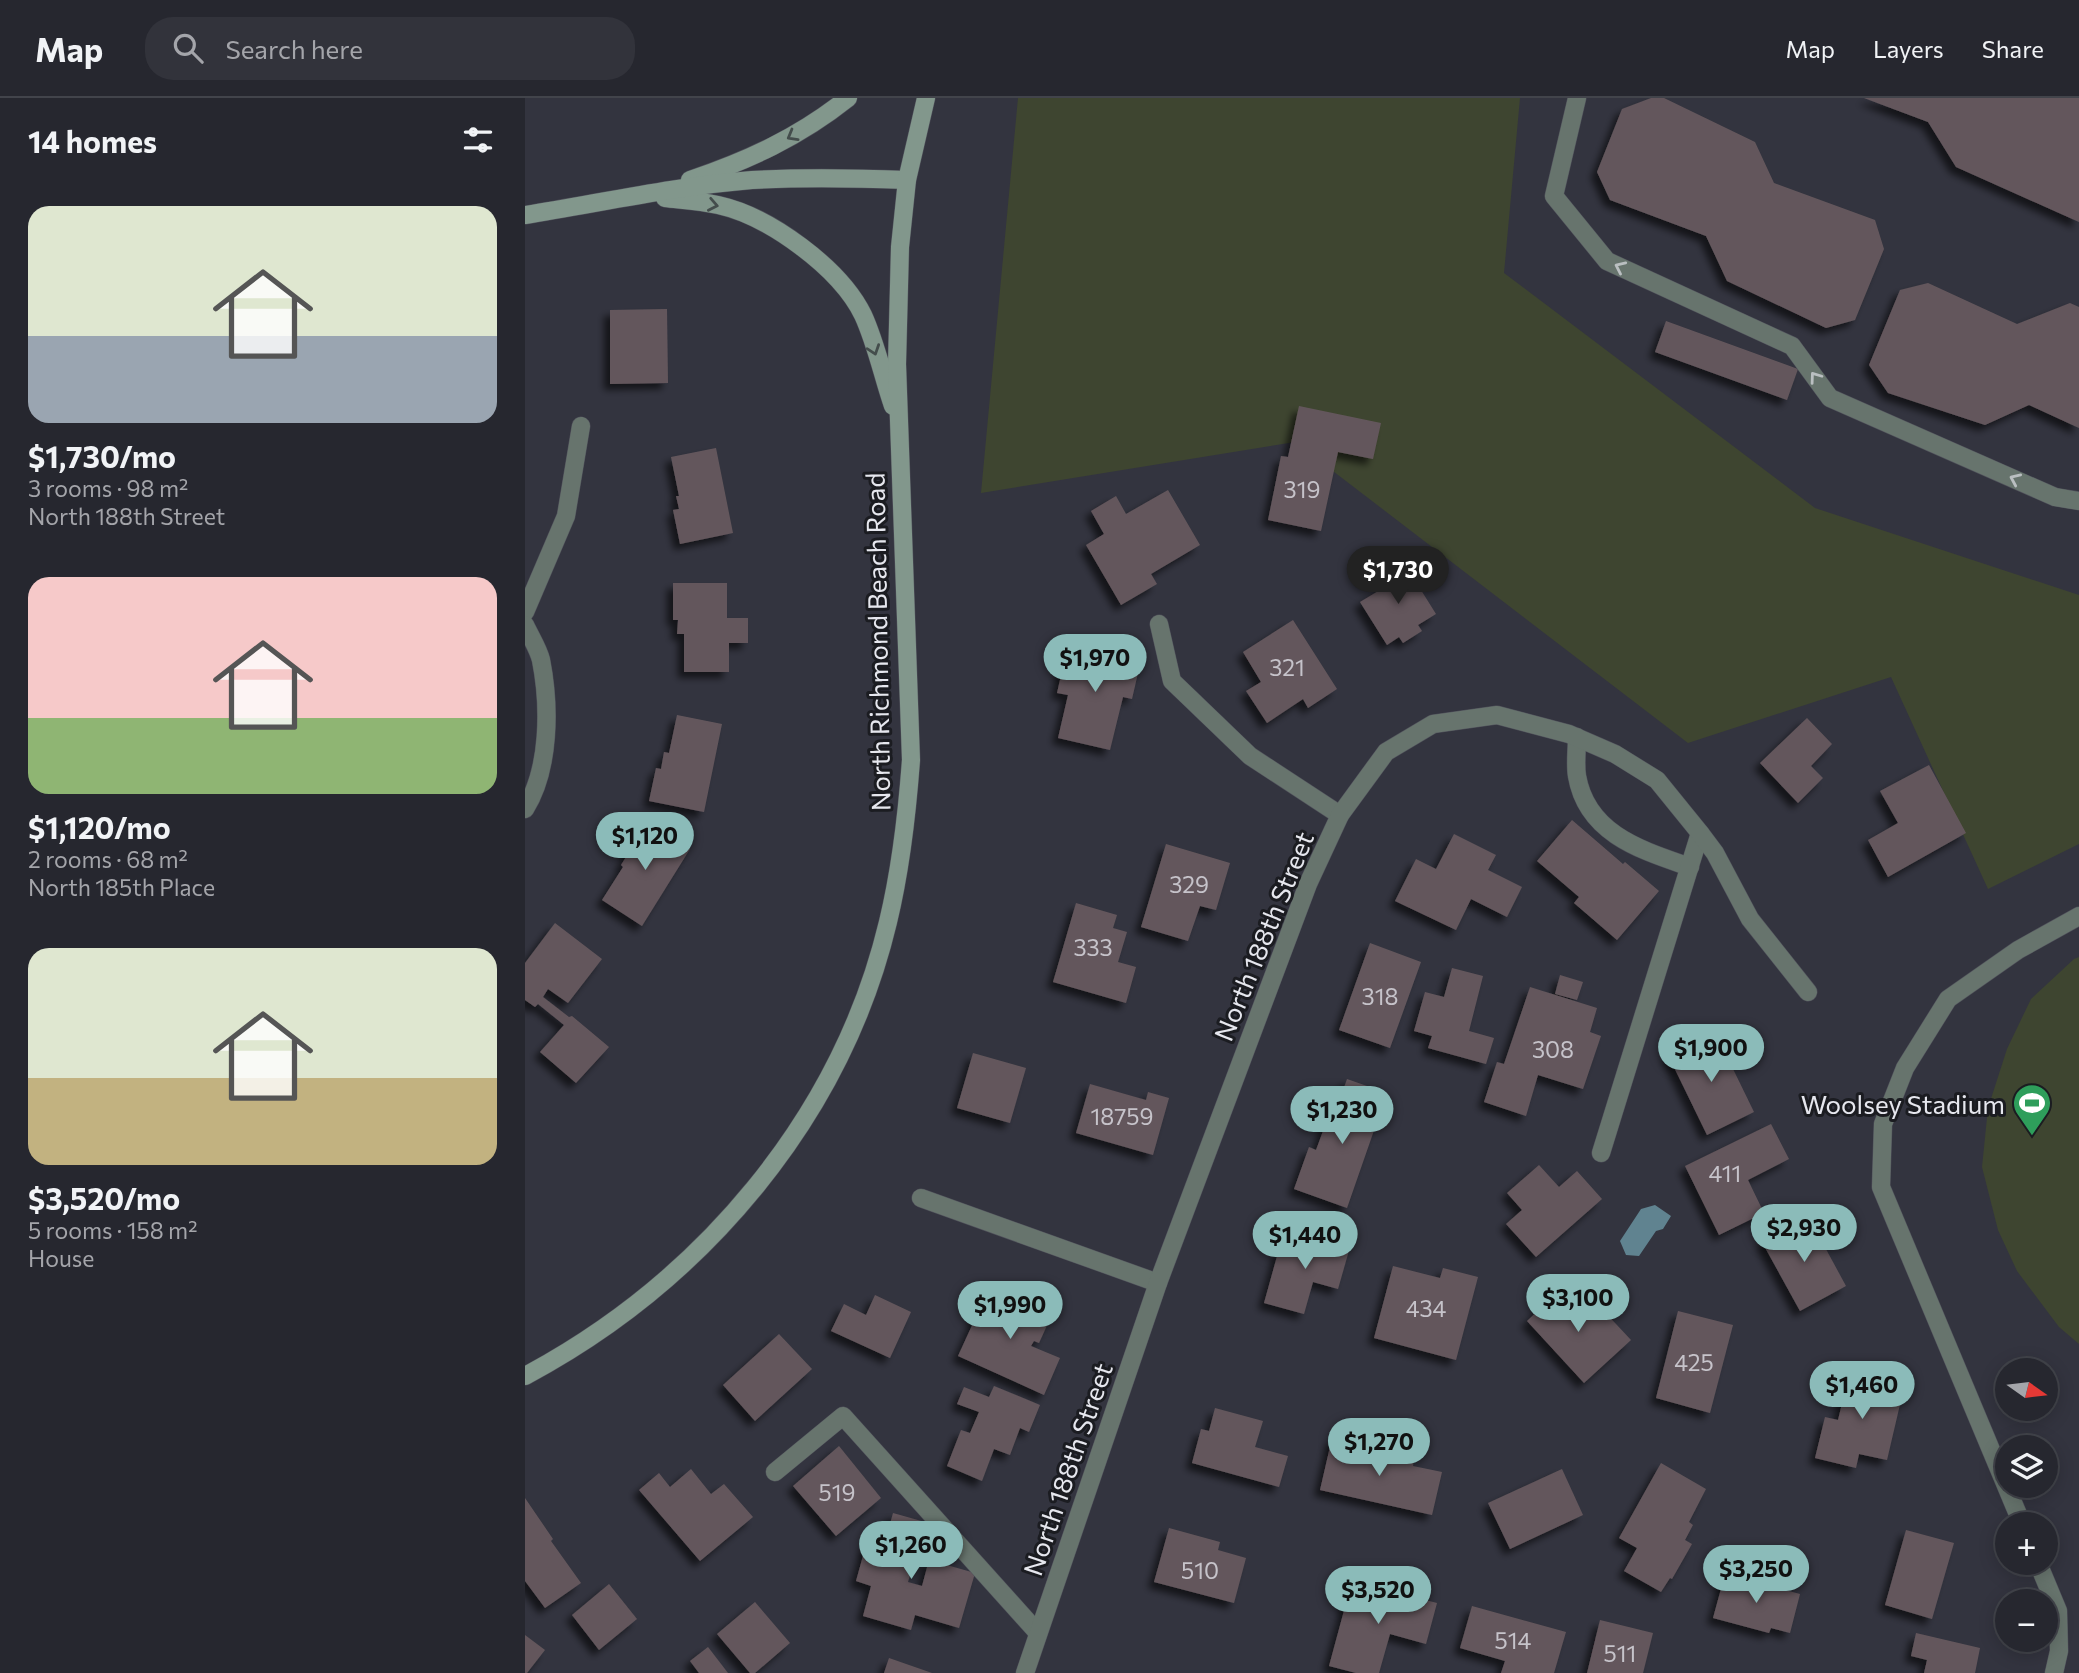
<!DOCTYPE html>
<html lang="en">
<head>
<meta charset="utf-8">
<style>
  :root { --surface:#26272f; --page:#32333b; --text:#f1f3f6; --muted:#a4a5aa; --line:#42444b; --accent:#8bbbb9 }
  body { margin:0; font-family:Commissioner,sans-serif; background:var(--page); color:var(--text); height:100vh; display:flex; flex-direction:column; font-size:26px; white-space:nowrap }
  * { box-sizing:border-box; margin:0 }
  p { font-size:23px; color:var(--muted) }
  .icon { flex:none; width:38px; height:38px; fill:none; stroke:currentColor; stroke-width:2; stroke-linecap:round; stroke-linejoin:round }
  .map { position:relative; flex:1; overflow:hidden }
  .drawer { display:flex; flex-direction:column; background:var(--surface); width:525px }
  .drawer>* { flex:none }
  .needle { width:46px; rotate:104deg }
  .fabs { position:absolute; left:1470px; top:1260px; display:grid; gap:14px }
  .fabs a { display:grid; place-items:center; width:63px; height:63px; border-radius:50%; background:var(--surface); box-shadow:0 4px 18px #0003,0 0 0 2px var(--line); font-size:35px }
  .price { position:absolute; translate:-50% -60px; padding:0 16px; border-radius:24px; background:var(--accent); color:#111; font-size:23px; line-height:46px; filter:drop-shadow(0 2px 4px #0008) }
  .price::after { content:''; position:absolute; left:50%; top:42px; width:21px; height:16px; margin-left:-10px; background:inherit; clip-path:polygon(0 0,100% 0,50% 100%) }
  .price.active { background:#222; color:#fff }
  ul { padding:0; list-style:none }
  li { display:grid; align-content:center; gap:14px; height:371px; padding:0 28px }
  li span { display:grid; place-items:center; height:217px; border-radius:21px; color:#555 }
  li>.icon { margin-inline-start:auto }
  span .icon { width:126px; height:126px; fill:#fffc; stroke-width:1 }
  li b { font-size:30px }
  h2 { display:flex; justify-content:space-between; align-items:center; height:84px; padding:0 28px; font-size:30px }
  header { display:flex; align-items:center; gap:42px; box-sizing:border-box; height:98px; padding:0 35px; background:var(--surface); border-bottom:2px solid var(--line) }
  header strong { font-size:33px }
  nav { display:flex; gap:38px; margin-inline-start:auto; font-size:24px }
  .search { width:490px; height:63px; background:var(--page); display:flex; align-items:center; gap:18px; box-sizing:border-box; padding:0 24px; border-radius:28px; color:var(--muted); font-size:26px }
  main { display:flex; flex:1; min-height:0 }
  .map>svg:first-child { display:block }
</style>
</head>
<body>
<header>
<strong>Map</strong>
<div class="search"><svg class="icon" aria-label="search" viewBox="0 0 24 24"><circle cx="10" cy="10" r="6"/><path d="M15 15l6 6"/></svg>Search here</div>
<nav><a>Map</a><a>Layers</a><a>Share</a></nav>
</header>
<main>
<section class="drawer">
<h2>14 homes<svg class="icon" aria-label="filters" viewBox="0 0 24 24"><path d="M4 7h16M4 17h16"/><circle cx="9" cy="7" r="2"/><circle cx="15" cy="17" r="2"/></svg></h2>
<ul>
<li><span style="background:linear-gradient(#dfe7d0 60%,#9aa5b1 0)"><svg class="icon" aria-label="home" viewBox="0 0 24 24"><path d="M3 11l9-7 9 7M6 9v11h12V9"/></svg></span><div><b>$1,730/mo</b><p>3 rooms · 98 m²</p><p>North 188th Street</p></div></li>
<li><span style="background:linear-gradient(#f6c9c9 65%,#8fb573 0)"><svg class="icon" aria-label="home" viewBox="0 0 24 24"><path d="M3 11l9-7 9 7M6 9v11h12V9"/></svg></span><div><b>$1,120/mo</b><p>2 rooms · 68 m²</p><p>North 185th Place</p></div></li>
<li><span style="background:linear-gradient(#dfe7d0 60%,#c2b280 0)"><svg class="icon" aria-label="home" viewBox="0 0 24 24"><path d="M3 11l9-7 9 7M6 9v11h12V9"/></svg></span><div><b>$3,520/mo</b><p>5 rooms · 158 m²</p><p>House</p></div></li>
</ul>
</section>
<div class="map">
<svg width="1554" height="1575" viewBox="0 0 1554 1575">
  <defs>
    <filter id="shadow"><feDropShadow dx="-6" dy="6" stdDeviation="3.5" flood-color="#0009"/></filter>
  </defs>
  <rect width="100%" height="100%" fill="#33343f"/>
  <!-- green -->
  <g fill="#3e4530">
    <path d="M493,0H995L979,175L1290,410L1554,497V746L1463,791L1366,579L1163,645L770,344L456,395Z"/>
    <path d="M1554,859V1246L1534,1229L1492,1173L1473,1132L1457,1069L1463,1010L1482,951L1506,901L1549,861Z"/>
  </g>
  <!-- water -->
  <path fill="#608390" d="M1130,1107L1146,1118L1138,1131L1131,1133L1114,1158L1101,1157L1095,1143L1116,1111Z"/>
  <!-- building -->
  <g fill="#64575c" filter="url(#shadow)">
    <path d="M1126,0H1139L1230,44L1249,85L1350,122L1359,151L1330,222L1301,230L1202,183L1181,138L1085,102L1072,74L1097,11Z"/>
    <path d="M1339,0H1554V124L1431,69L1403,24Z"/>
    <path d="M1403,185L1492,226L1545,205L1554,209V330L1504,307L1460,327L1363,295L1344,267L1375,192Z"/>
    <path d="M142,211L143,285L85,286V212Z"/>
    <path d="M1141,223L1273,271L1262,302L1130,254Z"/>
    <path d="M774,308L856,325L848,361L813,354L796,433L743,422L756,358L763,359Z"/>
    <path d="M191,350L208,435L155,446L148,412L154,411L151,398H154L146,359Z"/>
    <path d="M643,392L675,447L626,476L632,486L596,507L561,447L579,436L566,413L591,398L601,416Z"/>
    <path d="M879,465L911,516L893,527L897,533L878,545L874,539L862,547L835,504L860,489L854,480Z"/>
    <path d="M148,485H202V520H223V545H204V574H159V536H152L153,522H148Z"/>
    <path d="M768,522L812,591L783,610L778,601L742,625L721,593L736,584L718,554Z"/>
    <path d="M543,546L616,562L607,601L598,599L585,652L533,640L543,597L532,595Z"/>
    <path d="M152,617L197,626L179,714L124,703L131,670L136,671L139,654L144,655Z"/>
    <path d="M1282,620L1307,646L1286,668L1298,680L1273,705L1235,665Z"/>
    <path d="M1404,667L1441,735L1363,779L1343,742L1373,725L1355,693Z"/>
    <path d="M118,722L165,751L117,828L77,802L98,769L96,767L104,754L100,751Z"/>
    <path d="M1047,722L1098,766L1100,764L1134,793L1092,842L1049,805L1054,799L1012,763Z"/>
    <path d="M929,736L971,757L963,772L997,789L982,819L946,801L931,832L870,803L891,761L911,771Z"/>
    <path d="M641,746L705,765L691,812L675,808L663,843L616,829Z"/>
    <path d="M551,805L592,817L588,830L602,834L593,864L611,869L601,905L528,884Z"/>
    <path d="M30,825L77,861L43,905L23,891L18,899L44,919L47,918L84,949L51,985L15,954L39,927L13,906L10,909L0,902V865Z"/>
    <path d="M845,845L896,864L865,950L814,932Z"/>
    <path d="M927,870L958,878L944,933L969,940L961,966L903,950L907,938L889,933L900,894L919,899Z"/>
    <path d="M1035,877L1058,884L1052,902L1030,896Z"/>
    <path d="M1005,889L1072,910L1065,934L1076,938L1058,991L1013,977L1001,1018L959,1004L972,964L979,966Z"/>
    <path d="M1190,934L1229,1014L1182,1037L1143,957Z"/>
    <path d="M448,955L501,970L485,1025L432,1010Z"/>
    <path d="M822,981L862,995L822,1110L769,1091L784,1049L791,1052L805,1014L810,1016Z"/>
    <path d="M565,986L621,1002L623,994L644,1000L628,1057L551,1035Z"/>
    <path d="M1246,1026L1264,1061L1223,1082L1239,1115L1194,1137L1160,1068Z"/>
    <path d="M1014,1067L1034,1089L1052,1073L1077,1101L1011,1159L981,1126L997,1112L982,1095Z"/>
    <path d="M1283,1118L1321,1188L1275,1213L1237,1144Z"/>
    <path d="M772,1134L825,1149L813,1191L788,1184L779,1216L739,1205L754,1151L766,1154Z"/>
    <path d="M868,1168L915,1180L918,1170L953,1179L931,1262L849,1240Z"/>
    <path d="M465,1188L522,1214L518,1221L524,1223L514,1245L509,1243L506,1248L535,1260L519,1297L433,1258Z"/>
    <path d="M1039,1188L1067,1219L1076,1210L1106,1242L1059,1285L1002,1223Z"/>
    <path d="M350,1197L386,1214L365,1260L306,1233L319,1206L341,1217Z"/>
    <path d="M1153,1213L1208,1227L1185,1315L1131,1300Z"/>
    <path d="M254,1236L287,1271L230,1323L198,1287Z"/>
    <path d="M1325,1272L1380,1285L1362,1362L1334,1356L1331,1370L1290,1360L1300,1319L1313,1322Z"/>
    <path d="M469,1288L515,1307L504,1334L495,1330L485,1357L469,1351L457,1383L422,1368L436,1332L445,1335L454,1314L432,1306L439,1289L464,1299Z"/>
    <path d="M690,1310L738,1323L730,1349L763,1358L754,1389L667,1365L676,1331L684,1333Z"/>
    <path d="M807,1340L851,1350V1353L889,1362L888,1368L917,1374L907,1417L795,1392Z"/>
    <path d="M314,1348L356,1400L311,1438L268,1388Z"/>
    <path d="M1136,1365L1181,1391L1164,1424L1168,1427L1160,1442L1167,1446L1147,1481L1145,1480L1136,1494L1099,1473L1112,1450L1094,1440Z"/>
    <path d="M166,1371L186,1396L199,1386L228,1419L175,1463L114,1392L134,1375L145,1389Z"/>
    <path d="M1037,1371L1058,1417L985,1451L963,1405Z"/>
    <path d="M0,1400L28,1441L26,1443L56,1485L20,1510L0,1483Z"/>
    <path d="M368,1415L400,1424L383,1484L397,1488L404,1462L450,1475L434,1530L390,1517L386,1532L338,1518L346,1488L331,1483L341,1447L358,1452Z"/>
    <path d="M644,1430L695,1444L693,1452L721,1460L709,1505L629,1484Z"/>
    <path d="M1381,1432L1429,1445L1407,1521L1360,1507Z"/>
    <path d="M1200,1476L1275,1496L1265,1535L1246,1530L1244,1535L1188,1520Z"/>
    <path d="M827,1483L912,1505L901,1546L865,1536L854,1575H831L804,1568Z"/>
    <path d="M84,1486L112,1521L74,1552L47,1517Z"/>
    <path d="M230,1504L265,1545L230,1575H225L192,1536Z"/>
    <path d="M947,1508L1041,1534L1029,1575H976L980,1563L935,1550Z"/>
    <path d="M1075,1522L1128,1535L1118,1575H1062Z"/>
    <path d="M1391,1535L1455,1550L1450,1575H1399L1402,1562L1386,1558Z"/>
    <path d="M0,1537L20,1552L2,1575H0Z"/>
    <path d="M183,1549L203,1575H174L165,1563Z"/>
    <path d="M364,1560L407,1575H359Z"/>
  </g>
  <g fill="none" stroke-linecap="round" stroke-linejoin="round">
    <defs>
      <g id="lane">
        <path d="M1052,0L1029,98L1082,163L1267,248L1305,300L1530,399L1554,403"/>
        <path d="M0,514L41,418L56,328"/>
        <path d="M634,526L647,583L725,658L815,717"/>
        <path d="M250,1374L318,1318L513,1535"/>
      </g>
      <g id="street">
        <path d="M0,527C5,538 13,550 16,562C25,608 25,671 0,711"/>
        <path d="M1052,639C1052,652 1050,666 1052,678C1062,736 1116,752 1165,769"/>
        <path d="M1076,1055L1175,735"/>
        <path d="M396,1100L633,1185"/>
        <path d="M1497,1426L1356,1089L1358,1026L1380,970L1423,901L1493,852L1554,818"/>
        <path d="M1513,1465L1533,1513L1534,1553L1529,1575"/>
        <path d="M500,1575L633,1185L783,786L815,717L861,654L908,626L972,617L1044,636L1090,656L1132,682L1175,735L1190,755L1225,821L1283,894"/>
      </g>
      <g id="secondary">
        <path d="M165,82C224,62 274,39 323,0"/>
        <path d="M140,100C157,102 175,103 193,107C244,118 315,170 338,217C351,245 358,279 368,308"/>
        <path d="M0,117C75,105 151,88 227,82C279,79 330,80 382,82"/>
        <path d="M0,1278C176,1184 316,1021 363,824C376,770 382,717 386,662L372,266L375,149L382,82L401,0"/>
      </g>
    </defs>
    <!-- lane casing -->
    <use href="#lane" stroke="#50515b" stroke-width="19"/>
    <!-- street casing -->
    <use href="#street" stroke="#50515b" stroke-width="19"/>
    <!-- secondary casing -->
    <use href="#secondary" stroke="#50515b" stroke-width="19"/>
    <!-- lane -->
    <use href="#lane" stroke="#67746d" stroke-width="18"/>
    <!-- street -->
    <use href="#street" stroke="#67746d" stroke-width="18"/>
    <!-- secondary -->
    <use href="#secondary" stroke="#82978c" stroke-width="18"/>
  </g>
  <!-- one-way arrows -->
  <defs><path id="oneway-chevron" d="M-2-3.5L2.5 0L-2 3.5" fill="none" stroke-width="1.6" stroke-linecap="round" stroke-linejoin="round" transform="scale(1.75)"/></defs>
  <g stroke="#444d4c">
    <use href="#oneway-chevron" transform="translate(267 38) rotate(150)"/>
    <use href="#oneway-chevron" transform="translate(188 107) rotate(11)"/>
    <use href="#oneway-chevron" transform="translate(349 252) rotate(71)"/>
  </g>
  <g stroke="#babfc1">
    <use href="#oneway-chevron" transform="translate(1095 169) rotate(-155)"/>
    <use href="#oneway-chevron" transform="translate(1290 279) rotate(-126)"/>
    <use href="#oneway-chevron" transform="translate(1490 381) rotate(-156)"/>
  </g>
  <!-- icons -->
  <defs>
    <symbol id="stadium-pin" viewBox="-11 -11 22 30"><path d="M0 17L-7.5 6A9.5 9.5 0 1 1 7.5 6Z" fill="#2e9e5b" stroke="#1b1c21"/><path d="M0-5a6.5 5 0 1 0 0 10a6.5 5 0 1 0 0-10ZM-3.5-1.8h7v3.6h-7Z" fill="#fff"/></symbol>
  </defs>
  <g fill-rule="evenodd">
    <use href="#stadium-pin" x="1485" y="983" width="44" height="60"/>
  </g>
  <g text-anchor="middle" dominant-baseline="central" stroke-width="6" stroke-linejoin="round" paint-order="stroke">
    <!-- number labels -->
    <g font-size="23" fill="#c6c3ca">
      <text x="777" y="391">319</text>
      <text x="762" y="569">321</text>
      <text x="664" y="786">329</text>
      <text x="568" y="849">333</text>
      <text x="855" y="898">318</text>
      <text x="1028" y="951">308</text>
      <text x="597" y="1018">18759</text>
      <text x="1200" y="1075">411</text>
      <text x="901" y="1210">434</text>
      <text x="1169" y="1264">425</text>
      <text x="312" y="1394">519</text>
      <text x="675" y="1472">510</text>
      <text x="988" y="1542">514</text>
      <text x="1095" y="1555">511</text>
    </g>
    <!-- street labels -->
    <g font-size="26" fill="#e6e7ee" stroke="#1b1c21">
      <text transform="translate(352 544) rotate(-91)">North Richmond Beach Road</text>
      <text transform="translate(738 838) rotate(-68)">North 188th Street</text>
      <text transform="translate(542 1371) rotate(-71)">North 188th Street</text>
    </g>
    <!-- poi labels -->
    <g font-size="26" fill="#e6e7ee" stroke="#1b1c21" text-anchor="end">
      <text x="1480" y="1005">Woolsey Stadium</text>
    </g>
  </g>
</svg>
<div class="fabs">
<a><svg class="needle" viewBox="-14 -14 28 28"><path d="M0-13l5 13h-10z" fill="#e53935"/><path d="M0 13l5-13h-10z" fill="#a4a5aa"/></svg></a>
<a><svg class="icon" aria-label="layers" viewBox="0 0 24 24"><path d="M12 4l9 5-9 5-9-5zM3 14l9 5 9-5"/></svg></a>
<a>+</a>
<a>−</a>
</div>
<b class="price active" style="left:873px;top:508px">$1,730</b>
<b class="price" style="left:570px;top:596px">$1,970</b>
<b class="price" style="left:120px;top:774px">$1,120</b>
<b class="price" style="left:1186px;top:986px">$1,900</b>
<b class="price" style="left:817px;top:1048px">$1,230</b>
<b class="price" style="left:1279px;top:1166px">$2,930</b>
<b class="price" style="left:780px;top:1173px">$1,440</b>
<b class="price" style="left:1053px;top:1236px">$3,100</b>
<b class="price" style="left:485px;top:1243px">$1,990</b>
<b class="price" style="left:1337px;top:1323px">$1,460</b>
<b class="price" style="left:854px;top:1380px">$1,270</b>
<b class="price" style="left:386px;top:1483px">$1,260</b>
<b class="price" style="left:1231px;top:1507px">$3,250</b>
<b class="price" style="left:853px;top:1528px">$3,520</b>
</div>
</main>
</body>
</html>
